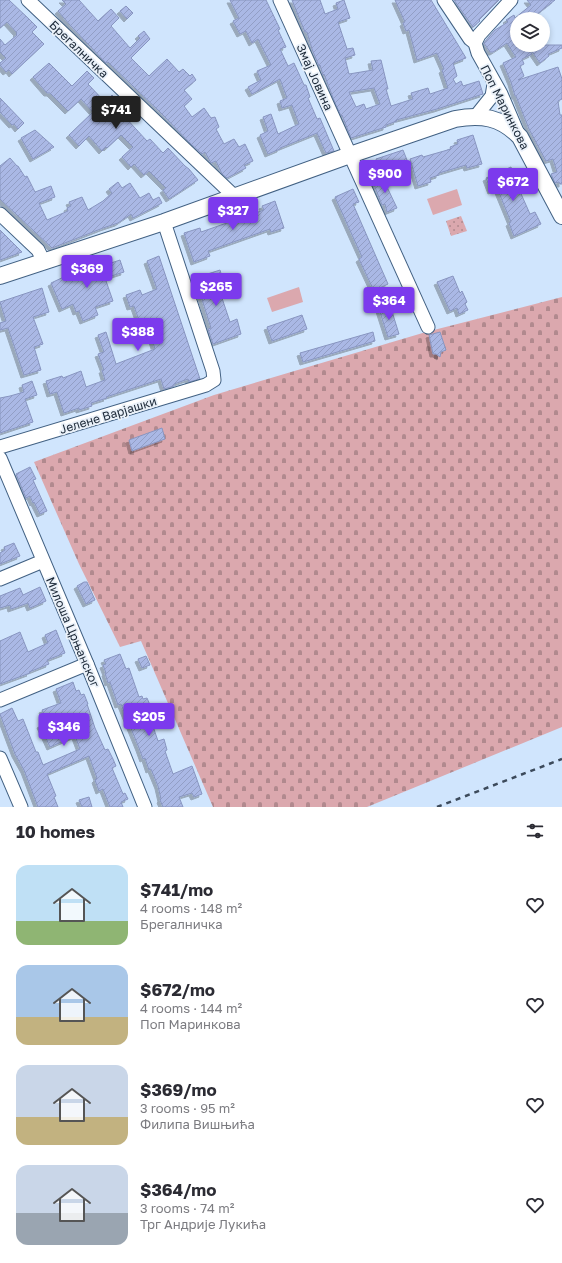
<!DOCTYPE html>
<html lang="en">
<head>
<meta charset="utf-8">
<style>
  :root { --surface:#fff; --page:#f2f2f3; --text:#2b2b33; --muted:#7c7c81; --accent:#7c3aed }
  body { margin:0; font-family:"Golos Text",sans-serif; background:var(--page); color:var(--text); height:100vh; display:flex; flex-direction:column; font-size:15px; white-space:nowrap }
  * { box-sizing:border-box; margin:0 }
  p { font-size:13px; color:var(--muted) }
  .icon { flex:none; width:22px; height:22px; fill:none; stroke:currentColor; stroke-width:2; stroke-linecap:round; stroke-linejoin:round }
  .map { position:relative; height:807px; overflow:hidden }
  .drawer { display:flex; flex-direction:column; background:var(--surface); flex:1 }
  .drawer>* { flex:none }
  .tools { position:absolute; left:510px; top:12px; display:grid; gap:8px }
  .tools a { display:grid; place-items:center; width:40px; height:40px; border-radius:50%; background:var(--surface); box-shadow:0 2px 6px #0003; font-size:20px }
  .price { position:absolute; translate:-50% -34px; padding:0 9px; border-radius:4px; background:var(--accent); color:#fff; font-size:13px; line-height:26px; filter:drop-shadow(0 1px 2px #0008) }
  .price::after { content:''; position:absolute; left:50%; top:24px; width:12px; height:9px; margin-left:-6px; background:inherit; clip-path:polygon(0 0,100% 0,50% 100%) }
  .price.active { background:#222; color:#fff }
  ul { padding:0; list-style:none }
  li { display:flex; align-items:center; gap:12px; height:100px; padding:0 16px }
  li span { display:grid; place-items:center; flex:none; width:112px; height:80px; border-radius:12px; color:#555 }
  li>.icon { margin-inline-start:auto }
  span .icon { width:48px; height:48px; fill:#fffc; stroke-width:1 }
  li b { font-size:17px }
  h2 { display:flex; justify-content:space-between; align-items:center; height:48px; padding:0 16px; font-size:17px }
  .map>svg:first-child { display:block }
</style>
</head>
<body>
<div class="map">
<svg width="562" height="807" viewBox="0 0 562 807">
  <defs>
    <pattern id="cemetery-stones" width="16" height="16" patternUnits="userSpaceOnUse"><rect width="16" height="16" fill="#dba8ae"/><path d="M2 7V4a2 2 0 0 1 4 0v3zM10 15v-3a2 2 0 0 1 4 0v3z" fill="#b1898e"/></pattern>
    <pattern id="park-dots" width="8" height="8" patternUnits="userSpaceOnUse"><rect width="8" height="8" fill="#dba8ae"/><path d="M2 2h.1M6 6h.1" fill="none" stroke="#b1898e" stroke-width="1.8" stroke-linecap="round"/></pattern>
    <pattern id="building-hatch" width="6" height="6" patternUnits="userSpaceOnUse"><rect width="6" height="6" fill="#aab8e5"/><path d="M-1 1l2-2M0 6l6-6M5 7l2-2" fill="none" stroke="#929ec5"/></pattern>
    <filter id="shadow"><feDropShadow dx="-3" dy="3" stdDeviation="0" flood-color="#0004"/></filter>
  </defs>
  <rect width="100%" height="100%" fill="#d0e5fd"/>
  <!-- grass -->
  <g fill="#dba8ae">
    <path d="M457,189L462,205L433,215L427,199Z"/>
    <path d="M299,287L303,302L272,312L267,298Z"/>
  </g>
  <!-- cemetery -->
  <path fill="url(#cemetery-stones)" d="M562,297V727L367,807H213L141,641L120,647L79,564L34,462L214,395L426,332Z"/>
  <!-- park -->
  <path fill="url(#park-dots)" d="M461,216L467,231L451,236L446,221Z"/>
  <!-- building -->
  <g fill="url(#building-hatch)" stroke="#8895c0" fill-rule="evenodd" filter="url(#shadow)">
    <path d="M0,0H9L29,19L37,27L32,32L44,44L12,74L9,70L6,72L0,65V63L6,58L0,52V39L5,45L17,35L16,34L17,33L7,22L0,28Z"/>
    <path d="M62,0H79L98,21L111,9L119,18L111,26L130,48L140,38L138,36L144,31L150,39L131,58L149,76L167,59L179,72L183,69L190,76L192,74L196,80L184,90L192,99L184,106L192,117L204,108L211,118L215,117L219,127L216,129L224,144L234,139L239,147L245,144L253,161L244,165L246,168L227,178L222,174L216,161L211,163L205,152L202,154L191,144L161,113L108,62L106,63L70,25L58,11L66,4Z"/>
    <path d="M230,0H266L280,29L278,30L286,47L280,49L288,66L294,63L304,85H306L310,97L308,98L317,119L320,118L334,151L326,153L317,133L280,148V149L268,154L260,135L268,131L263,117L271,114L278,134L299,124L292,105L282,108L280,101L287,98L280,79L252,94L248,87L261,80L257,71L271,65L258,39L252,43L246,31L240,34L233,21L239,18Z"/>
    <path d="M292,0H320L325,14L338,9L336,3L344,0L350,18L338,22L347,49L353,48L355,55L345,58L349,74L373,70L371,61L381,60L388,89H386L391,106L413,99L411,93L428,88L430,94L448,88L442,70L444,69L437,53L417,60L409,30L406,31L403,23L405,22L395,0H431L466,58L453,63L457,76L453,79L456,84L461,81L463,86L479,81L483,94L437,109L396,120L397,121L386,125V127L351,138L342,115L341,116L335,103L324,74L323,75L320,65L319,66L312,49L307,32H305ZM374,88L380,104L366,109L364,104L356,107L349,92Z"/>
    <path d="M454,0H499L479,20L480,21L473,27Z"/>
    <path d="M527,0H555L536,15L539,19H516L517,20V45H525L532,54L522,59L524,64L520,66L524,76L518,80L558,67L562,79V99L558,101L560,115H562V184H560L559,182L555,183L551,174L557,172L553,159L546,161L529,129L516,96H515L511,82L503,63L516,57L507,43L493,52H490L484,43L495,30L508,22L506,20L514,15L515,18L531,5Z"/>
    <path d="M126,6L133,13L127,19L120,11Z"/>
    <path d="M537,45H562V48L548,54L549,56L540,63L531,50Z"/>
    <path d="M49,63L72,86L87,71L94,78L88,84L105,102L112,95L129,112L124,116L147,141L150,139L163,153L168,148L185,166L189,169L198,180L169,199L163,190L166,188L149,171L144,175L134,164L131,167L122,157L133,147L121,135L107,148L106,147L102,151L89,136L79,146L69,135L93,112L81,99L68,111L50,93H47L33,77Z"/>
    <path d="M0,98L24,123L18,129L14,124L12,125L0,112Z"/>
    <path d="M35,130L54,147L33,159L21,138Z"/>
    <path d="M473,135L482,164L467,168L466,165L439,173V175L430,178L431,182L418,186L410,159L422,155L423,157L451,149L450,147L458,144L457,140Z"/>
    <path d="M403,150L407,160L379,170L376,159Z"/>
    <path d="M10,158L17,166H18L25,177L27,176L35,192L51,186L55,197L39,203L47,220L68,211L67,208L71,206L69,202L82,197L88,210L103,201L112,193L109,189L118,182L122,188L130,183L140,198L149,193L153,200L159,197L162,203L133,218L131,214L118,223L103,228L52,248L0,199V166Z"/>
    <path d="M511,167L515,178H514L530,214L535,212L541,224L514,236L509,223L511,222L497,188L491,191L486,178Z"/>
    <path d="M385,177L389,186L387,187L397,208L387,212L385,204L382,205L373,182Z"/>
    <path d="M353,189L359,202L353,204L388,284L374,291L359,259L362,257L335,197Z"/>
    <path d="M275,201L284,228L271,232L270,229L208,251L210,256L194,262L184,233L200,228L201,232L264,210L262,206Z"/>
    <path d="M0,230L22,252L0,260Z"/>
    <path d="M159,256L200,379L189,382L188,379L174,384V386L164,389L161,379L106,397L107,398L91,403L92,406L79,410V408L64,413L57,392L50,394L46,381L62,376L63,378L81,371L86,387L105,380L102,370H104L98,354L104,352L98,335L106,332L116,364L155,349L148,327L142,329L134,306L130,307L126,295L140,290L142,295L157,289L147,261Z"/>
    <path d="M120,260L124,272L105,278L113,301L95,307L98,315L83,321L79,311L76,312L73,304L62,309L51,283L68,275L69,277Z"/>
    <path d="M220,270L224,284L218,286L230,322L237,319L241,334L213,344L208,329L211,328L200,293L196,294L192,279Z"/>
    <path d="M453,276L460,293L462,291L467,302L465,304L468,310L459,314L457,308L450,311L437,282Z"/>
    <path d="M42,288L49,312L33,317L43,344L34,347L41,370L24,375L8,328L0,330V323L6,321L0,302Z"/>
    <path d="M390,305L399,334L388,337L379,309Z"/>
    <path d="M302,315L307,329L272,341L267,327Z"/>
    <path d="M373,332L375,341L303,362L300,353Z"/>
    <path d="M440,332L446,350L441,352L440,357L436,354H433L429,335Z"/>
    <path d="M32,381L37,395L25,399L33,422L0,433V398L10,396L24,392L22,385Z"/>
    <path d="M162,428L165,439L132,451L129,440Z"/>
    <path d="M30,467L36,479L33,480L47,511L40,514L34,502L33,503L30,496L26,498L16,474Z"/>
    <path d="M14,543L20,556L0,564V553L5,550L4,547Z"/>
    <path d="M84,582H87L95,600L86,604L77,586Z"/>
    <path d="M40,587L46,601L30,608L28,603L11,609L10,605L0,608V596L20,588L23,595Z"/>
    <path d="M56,630L65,653L47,660L49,664L29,672L30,673L0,684V641L20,632L28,652L48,643L45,635Z"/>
    <path d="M120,654L126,669L129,668L139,697L142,696L143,699L147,698L150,705L146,706L158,741L164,739L167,750L165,751L173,774L192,766L196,777L202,794L194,797L192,793L179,797L183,807H163L160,800L161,799L158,786L151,769L149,770L145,758L143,759L139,748L121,704L118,705L110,682L108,683L105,673H106L103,665L106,664L104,660Z"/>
    <path d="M146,656L150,665L142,668L138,659Z"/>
    <path d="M73,682L76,691L79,690L81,695L84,694L88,704H87L95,728L105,750L108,749L113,759L116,766L112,768L123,794L125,793L128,799L121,802L123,807H110L103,789L99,791L95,780L97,778L89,756L47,774L56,796L54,797L58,807H38L24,770L15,754L0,714L12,708L18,721L23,719L36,752H38L43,765L80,749L75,736L50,747L40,725L44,723L45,717L42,710L61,703L56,689Z"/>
    <path d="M89,797L92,807H82L79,800Z"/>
  </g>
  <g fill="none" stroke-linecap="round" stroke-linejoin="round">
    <defs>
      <g id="minor">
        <path d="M28,0L234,196"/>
        <path d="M280,0L428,327"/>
        <path d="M444,0L470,39L475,43L478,53L501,94L519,136"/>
        <path d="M475,43L479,35L511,0"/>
        <path d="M476,116L492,96L494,84"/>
        <path d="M0,214L38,250L44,262"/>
        <path d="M0,447L206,385L214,380L213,371L164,222"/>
        <path d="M0,458L87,664L145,807"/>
        <path d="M0,579L43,561"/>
        <path d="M0,700L87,664"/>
        <path d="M0,758L21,807"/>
      </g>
      <path id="major" d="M0,276L164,222L350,155L455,119C481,114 501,117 520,137L562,216"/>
    </defs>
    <!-- minor casing -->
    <use href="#minor" stroke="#426183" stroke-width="15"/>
    <!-- major casing -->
    <use href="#major" stroke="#426183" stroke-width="18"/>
    <!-- minor -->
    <use href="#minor" stroke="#fff" stroke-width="13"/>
    <!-- major -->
    <use href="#major" stroke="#fff" stroke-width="16"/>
    <!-- rail -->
    <path stroke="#3c4a5b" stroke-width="2.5" stroke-dasharray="5 5" stroke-linecap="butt" d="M437,807L562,759"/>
  </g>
  <g text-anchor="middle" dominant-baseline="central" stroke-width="3.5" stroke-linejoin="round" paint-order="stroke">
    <!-- street labels -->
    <g font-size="12" fill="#1a2736" stroke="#eaf1f9">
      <text transform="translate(79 49) rotate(44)">Брегалничка</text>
      <text transform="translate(315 77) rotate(66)">Змај Јовина</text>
      <text transform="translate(505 107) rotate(63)">Поп Маринкова</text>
      <text transform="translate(108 415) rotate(-17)">Јелене Варјашки</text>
      <text transform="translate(73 632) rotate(67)">Милоша Црњанског</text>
    </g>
  </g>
</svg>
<div class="tools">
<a><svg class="icon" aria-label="layers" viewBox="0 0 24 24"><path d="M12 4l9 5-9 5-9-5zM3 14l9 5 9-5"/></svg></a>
</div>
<b class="price active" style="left:116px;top:130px">$741</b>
<b class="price" style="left:385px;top:194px">$900</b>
<b class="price" style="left:513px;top:202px">$672</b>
<b class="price" style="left:233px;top:231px">$327</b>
<b class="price" style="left:87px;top:289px">$369</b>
<b class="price" style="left:216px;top:307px">$265</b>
<b class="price" style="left:389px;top:321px">$364</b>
<b class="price" style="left:138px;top:352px">$388</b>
<b class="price" style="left:149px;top:737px">$205</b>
<b class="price" style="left:64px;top:747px">$346</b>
</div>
<section class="drawer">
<h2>10 homes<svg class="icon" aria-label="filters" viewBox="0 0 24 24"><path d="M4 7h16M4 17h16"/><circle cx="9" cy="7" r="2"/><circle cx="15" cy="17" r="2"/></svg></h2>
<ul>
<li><span style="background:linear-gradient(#bfe0f5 70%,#8fb573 0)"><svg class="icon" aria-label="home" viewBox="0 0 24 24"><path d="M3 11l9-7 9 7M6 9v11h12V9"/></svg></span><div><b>$741/mo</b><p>4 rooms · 148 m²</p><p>Брегалничка</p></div><svg class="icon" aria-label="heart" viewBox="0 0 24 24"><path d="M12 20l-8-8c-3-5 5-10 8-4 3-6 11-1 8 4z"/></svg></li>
<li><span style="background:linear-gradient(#a9c7e8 65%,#c2b280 0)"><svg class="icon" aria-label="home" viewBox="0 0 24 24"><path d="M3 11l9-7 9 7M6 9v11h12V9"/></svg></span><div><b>$672/mo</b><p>4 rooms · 144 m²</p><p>Поп Маринкова</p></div><svg class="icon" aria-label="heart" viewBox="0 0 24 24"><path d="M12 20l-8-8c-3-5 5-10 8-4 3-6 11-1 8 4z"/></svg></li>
<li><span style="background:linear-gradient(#c9d6e8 65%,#c2b280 0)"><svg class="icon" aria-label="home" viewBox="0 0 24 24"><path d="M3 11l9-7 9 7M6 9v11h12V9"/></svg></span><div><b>$369/mo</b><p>3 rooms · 95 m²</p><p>Филипа Вишњића</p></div><svg class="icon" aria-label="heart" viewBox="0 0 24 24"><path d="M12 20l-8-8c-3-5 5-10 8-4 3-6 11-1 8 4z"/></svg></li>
<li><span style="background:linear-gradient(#c9d6e8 60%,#9aa5b1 0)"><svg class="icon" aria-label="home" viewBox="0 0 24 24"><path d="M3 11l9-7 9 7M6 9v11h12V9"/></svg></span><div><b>$364/mo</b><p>3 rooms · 74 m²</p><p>Трг Андрије Лукића</p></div><svg class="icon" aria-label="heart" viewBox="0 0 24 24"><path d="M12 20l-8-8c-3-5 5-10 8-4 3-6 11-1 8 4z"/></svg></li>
</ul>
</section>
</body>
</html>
